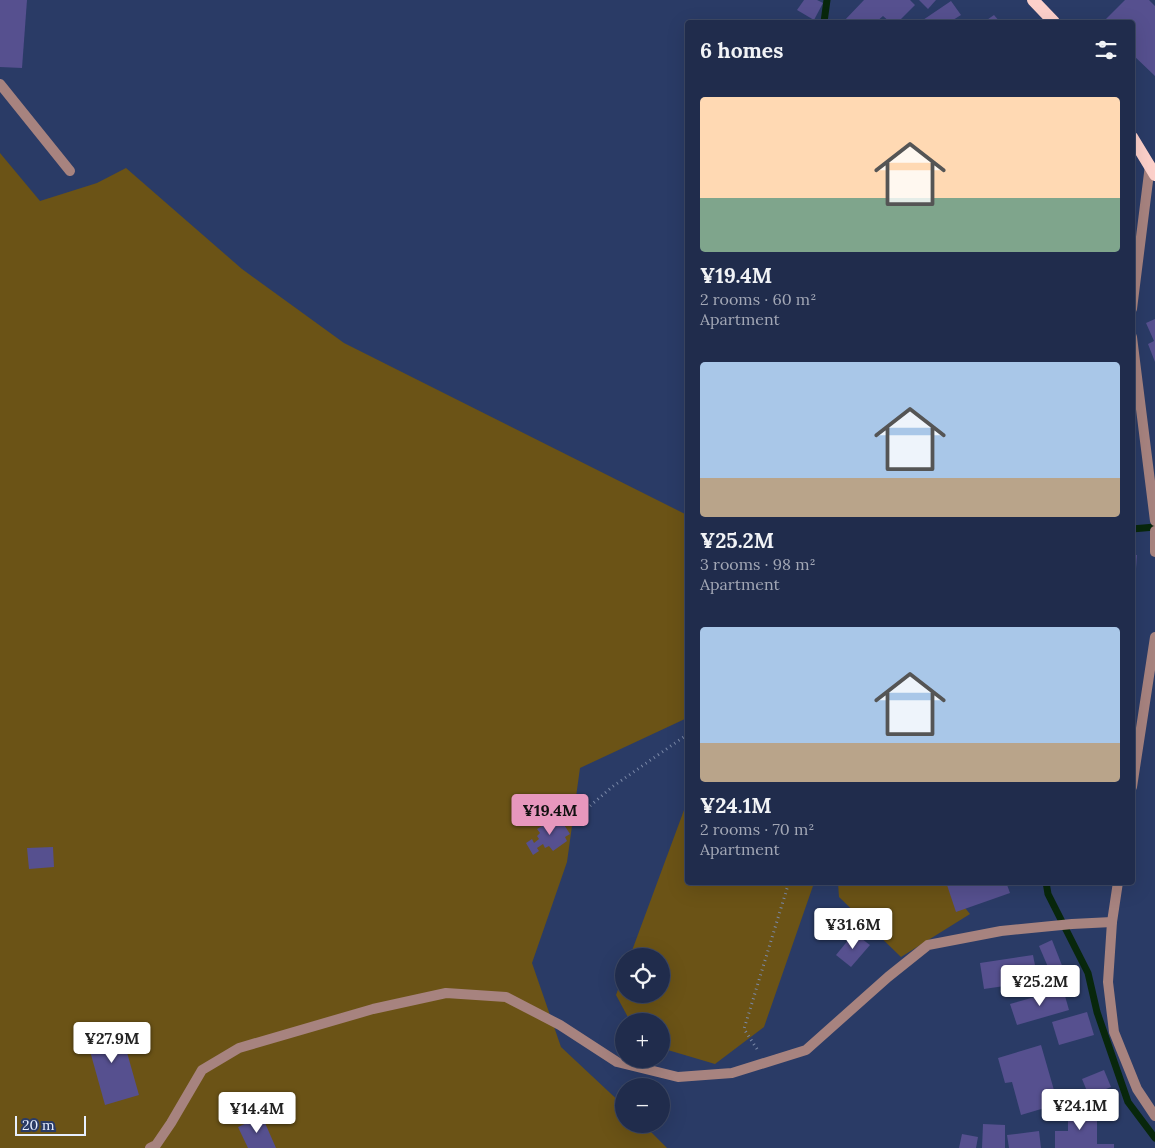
<!DOCTYPE html>
<html lang="en">
<head>
<meta charset="utf-8">
<style>
  :root { --surface:#202c4c; --page:#2d3856; --text:#f1f3f6; --muted:#a2a7b5; --line:#3d4864; --accent:#e797bd }
  body { margin:0; font-family:Lora,serif; background:var(--page); color:var(--text); height:100vh; display:flex; flex-direction:column; font-size:19px; white-space:nowrap }
  * { box-sizing:border-box; margin:0 }
  p { font-size:16px; color:var(--muted) }
  .icon { flex:none; width:28px; height:28px; fill:none; stroke:currentColor; stroke-width:2; stroke-linecap:round; stroke-linejoin:round }
  .map { position:relative; flex:1; overflow:hidden }
  .side { position:absolute; left:685px; top:20px; width:450px; height:865px; display:flex; flex-direction:column; background:var(--surface); border-radius:5px; box-shadow:0 5px 20px #0002,0 0 0 1px var(--line) }
  .side>* { flex:none }
  .controls { position:absolute; left:615px; top:948px; display:grid; gap:10px }
  .controls a { display:grid; place-items:center; width:55px; height:55px; border-radius:50%; background:var(--surface); box-shadow:0 5px 20px #0002,0 0 0 1px var(--line); font-size:25px }
  .scale { position:absolute; left:15px; bottom:12px; width:71px; box-sizing:border-box; padding-left:5px; border:2px solid #e7efff; border-top:0; font-size:14px; line-height:18px; white-space:nowrap; color:#e7efff; -webkit-text-stroke:4px #2a3b66; paint-order:stroke }
  .price { position:absolute; translate:-50% -42px; padding:0 11px; border-radius:5px; background:#fff; color:#222; font-size:16px; line-height:32px; filter:drop-shadow(0 1px 2px #0008) }
  .price::after { content:''; position:absolute; left:50%; top:30px; width:15px; height:11px; margin-left:-8px; background:inherit; clip-path:polygon(0 0,100% 0,50% 100%) }
  .price.active { background:var(--accent); color:#111 }
  ul { padding:0; list-style:none }
  li { display:grid; align-content:center; gap:10px; height:265px; padding:0 15px }
  li span { display:grid; place-items:center; height:155px; border-radius:5px; color:#555 }
  li>.icon { margin-inline-start:auto }
  span .icon { width:90px; height:90px; fill:#fffc; stroke-width:1 }
  li b { font-size:21px }
  h2 { display:flex; justify-content:space-between; align-items:center; height:60px; padding:0 15px; font-size:21px }
  .map>svg:first-child { display:block }
</style>
</head>
<body>
<div class="map">
<svg width="1155" height="1148" viewBox="0 0 1155 1148">
  <rect width="100%" height="100%" fill="#2a3b66"/>
  <!-- green -->
  <g fill="#6b5316">
    <path d="M0,153L40,201L97,183L126,168L242,269L344,343L687,515V718L580,768L567,862L532,963L561,1047L624,1106V1124H643L667,1148H0Z"/>
    <path d="M687,802L688,882L814,883L764,1027L715,1064L661,1048V1021H630L616,995L624,973V994H661V956H630Z"/>
    <path d="M838,883H945L970,914L901,957L839,897Z"/>
  </g>
  <g fill="none" stroke-linecap="round" stroke-linejoin="round">
    <!-- stream -->
    <g stroke="#08270c" stroke-width="7">
      <path d="M824,22L827,0"/>
      <path d="M1132,529L1155,527"/>
      <path d="M1046,882L1048,894L1088,973L1097,1012L1128,1102L1155,1138"/>
    </g>
  </g>
  <!-- building -->
  <g fill="#56508f">
    <path d="M0,0H27L22,68L0,67Z"/>
    <path d="M804,0H817L823,3L814,20L797,10Z"/>
    <path d="M864,0H910L915,5L898,22H890L883,16L876,22H843Z"/>
    <path d="M919,0H936L928,9Z"/>
    <path d="M1125,0H1149L1155,6V76L1132,54V22H1103Z"/>
    <path d="M951,1L961,15L953,20L955,22H920Z"/>
    <path d="M994,15L1000,22H984Z"/>
    <path d="M1155,319V362L1148,344L1154,341L1146,323Z"/>
    <path d="M1132,555H1137L1134,597H1132Z"/>
    <path d="M555,818L557,823L561,820L570,834L565,837L567,841L553,851L549,846L545,848L543,844L537,848L539,851L533,855L526,843L532,839L534,843L539,839L537,836L540,833L537,829Z"/>
    <path d="M53,847L54,867L29,869L27,848Z"/>
    <path d="M946,882H1006L1010,893L956,912Z"/>
    <path d="M854,933L870,945L851,967L836,955Z"/>
    <path d="M1052,940L1063,968L1051,974L1039,946Z"/>
    <path d="M1033,955L1038,981L984,989L980,963Z"/>
    <path d="M1063,989L1069,1010L1017,1025L1010,1004Z"/>
    <path d="M1087,1012L1094,1035L1059,1045L1052,1022Z"/>
    <path d="M119,1024L139,1095L105,1105L85,1033Z"/>
    <path d="M1041,1045L1058,1104L1021,1115L1012,1082L1005,1083L998,1058Z"/>
    <path d="M1104,1070L1111,1087L1089,1096L1082,1079Z"/>
    <path d="M1068,1108L1097,1109V1144H1114V1148H1055V1131H1068Z"/>
    <path d="M262,1116L276,1148H248L238,1127Z"/>
    <path d="M983,1124L1005,1125V1148H982Z"/>
    <path d="M1039,1131L1041,1148H1009L1007,1135Z"/>
    <path d="M962,1134L978,1137L976,1148H959Z"/>
  </g>
  <g fill="none" stroke-linecap="round" stroke-linejoin="round">
    <!-- path -->
    <g stroke="#7b89a8" stroke-width="3" stroke-dasharray="1 4" stroke-linecap="butt">
      <path d="M575,819L612,787L688,734"/>
      <path d="M757,1049L744,1029L789,882"/>
    </g>
    <!-- minor -->
    <g stroke="#a7837f" stroke-width="10">
      <path d="M0,84L70,171"/>
      <path d="M1132,309L1150,165"/>
      <path d="M1132,337L1155,521"/>
      <path d="M1155,531V552"/>
      <path d="M1132,787L1155,637"/>
      <path d="M1118,882L1112,922L1108,982L1114,1032L1137,1089L1155,1116"/>
      <path d="M150,1148L156,1145L171,1123L202,1070L239,1048L373,1009L446,993L506,997L560,1025L617,1062L678,1077L732,1073L806,1050L888,977L928,945L1001,931L1072,924L1112,922"/>
    </g>
    <!-- primary -->
    <g stroke="#fcd0ca" stroke-width="12">
      <path d="M1033,0L1054,22"/>
      <path d="M1132,137L1155,175"/>
    </g>
  </g>
</svg>
<div class="controls">
<a><svg class="icon" aria-label="locate" viewBox="0 0 24 24"><circle cx="12" cy="12" r="6"/><path d="M12 2v4M12 18v4M2 12h4M18 12h4"/></svg></a>
<a>+</a>
<a>−</a>
</div>
<div class="scale">20 m</div>
<b class="price active" style="left:550px;top:836px">¥19.4M</b>
<b class="price" style="left:853px;top:950px">¥31.6M</b>
<b class="price" style="left:1040px;top:1007px">¥25.2M</b>
<b class="price" style="left:112px;top:1064px">¥27.9M</b>
<b class="price" style="left:1080px;top:1131px">¥24.1M</b>
<b class="price" style="left:257px;top:1134px">¥14.4M</b>
<section class="side">
<h2>6 homes<svg class="icon" aria-label="filters" viewBox="0 0 24 24"><path d="M4 7h16M4 17h16"/><circle cx="9" cy="7" r="2"/><circle cx="15" cy="17" r="2"/></svg></h2>
<ul>
<li><span style="background:linear-gradient(#ffd9b3 65%,#7fa58c 0)"><svg class="icon" aria-label="home" viewBox="0 0 24 24"><path d="M3 11l9-7 9 7M6 9v11h12V9"/></svg></span><div><b>¥19.4M</b><p>2 rooms · 60 m²</p><p>Apartment</p></div></li>
<li><span style="background:linear-gradient(#a9c7e8 75%,#b9a48a 0)"><svg class="icon" aria-label="home" viewBox="0 0 24 24"><path d="M3 11l9-7 9 7M6 9v11h12V9"/></svg></span><div><b>¥25.2M</b><p>3 rooms · 98 m²</p><p>Apartment</p></div></li>
<li><span style="background:linear-gradient(#a9c7e8 75%,#b9a48a 0)"><svg class="icon" aria-label="home" viewBox="0 0 24 24"><path d="M3 11l9-7 9 7M6 9v11h12V9"/></svg></span><div><b>¥24.1M</b><p>2 rooms · 70 m²</p><p>Apartment</p></div></li>
</ul>
</section>
</div>
</body>
</html>
